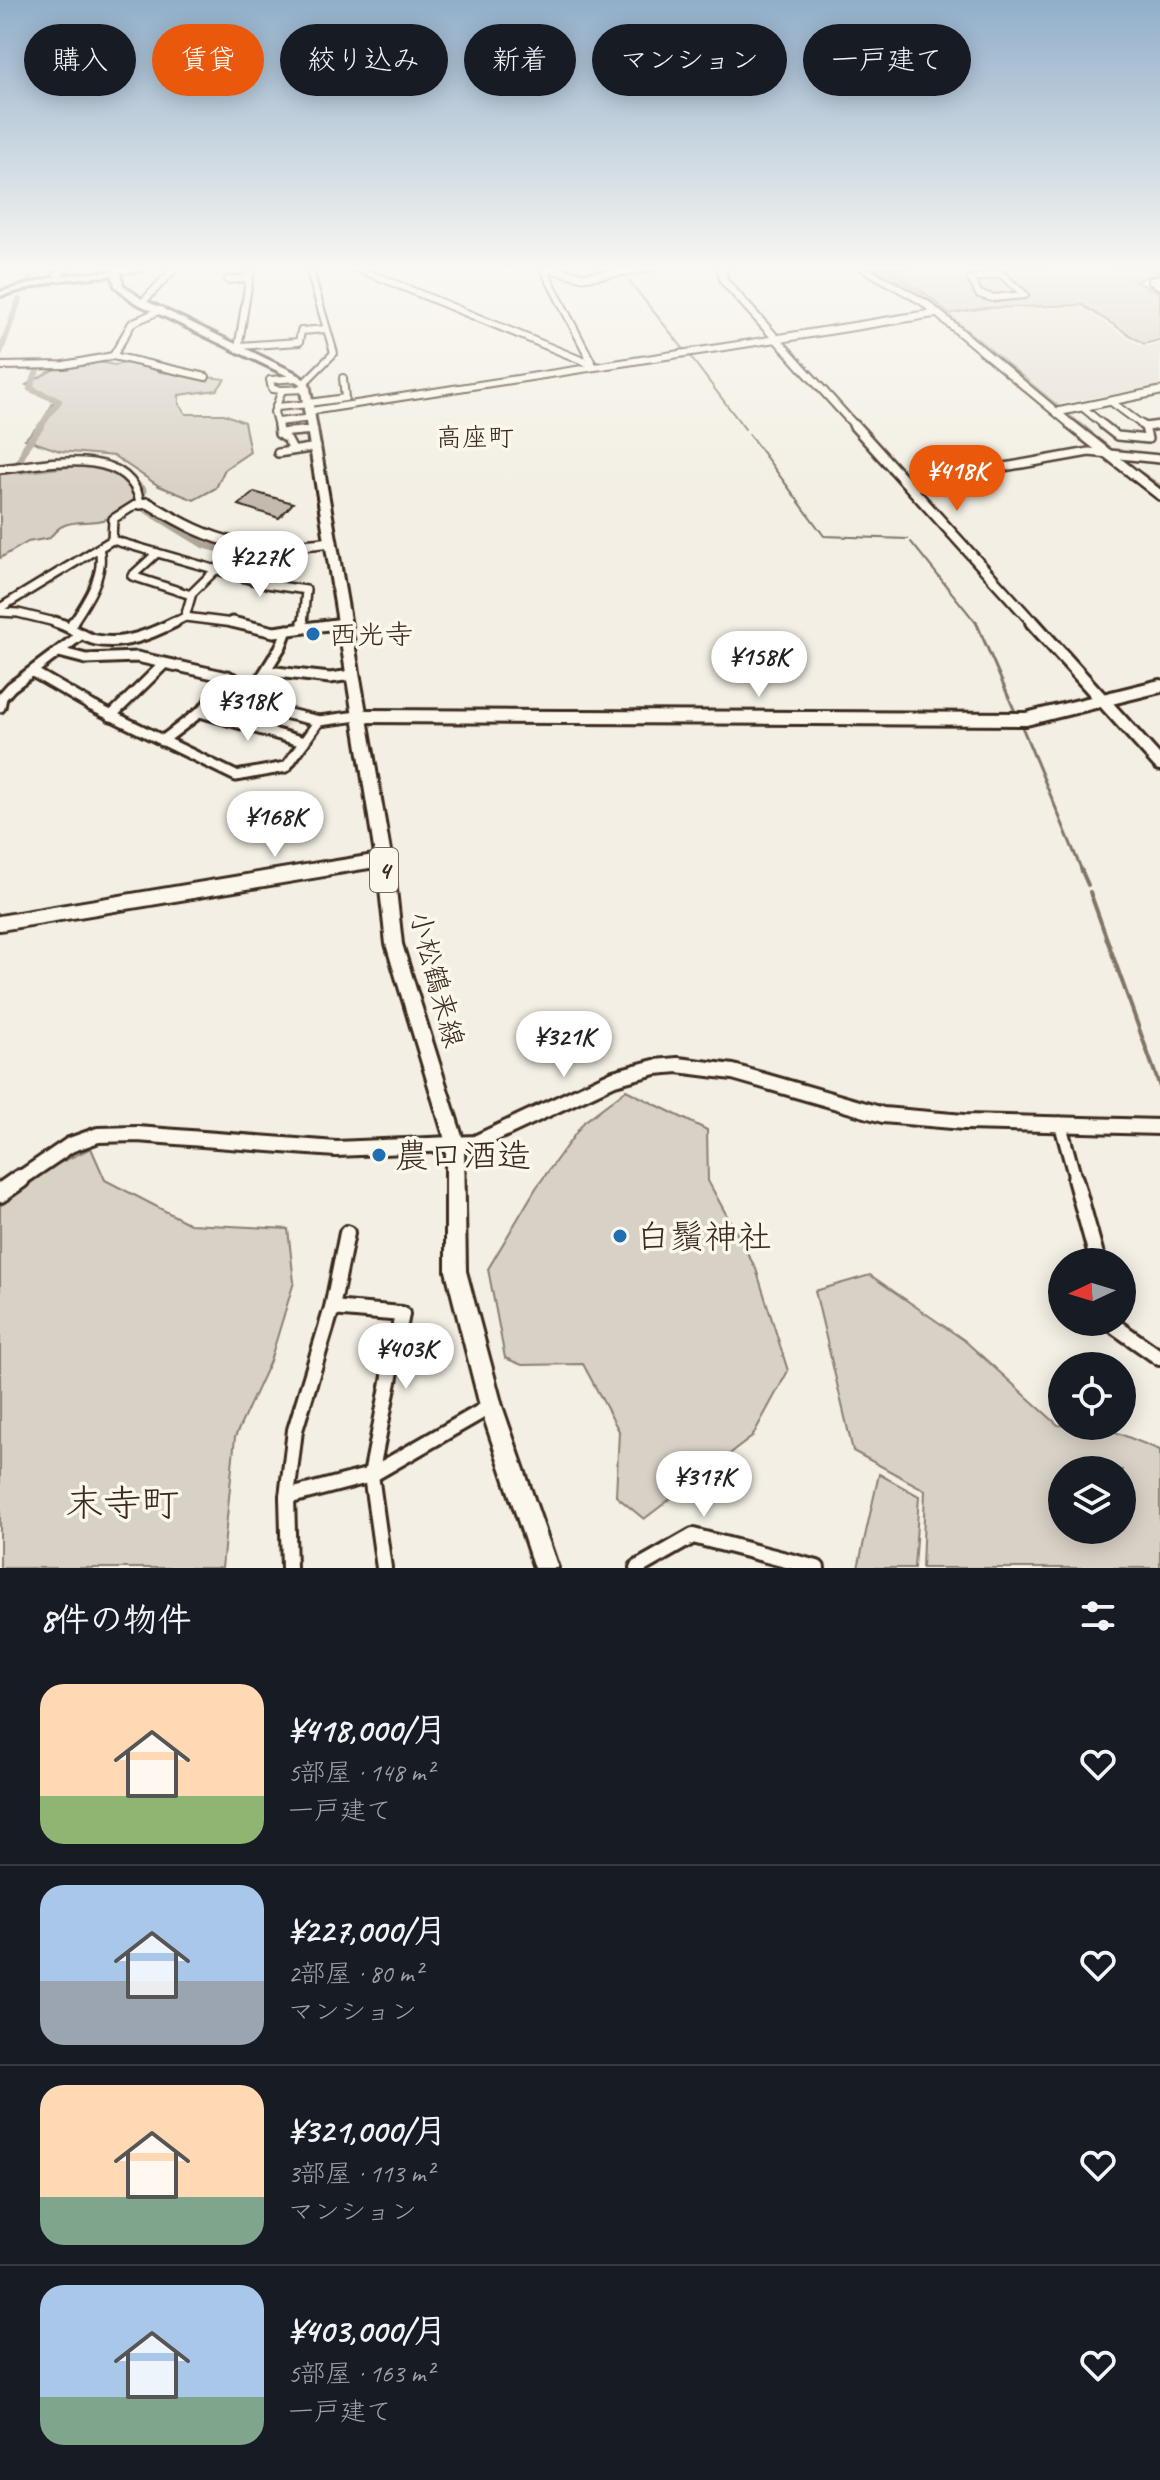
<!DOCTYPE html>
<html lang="ja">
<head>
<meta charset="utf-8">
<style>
  :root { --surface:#171b24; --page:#20242c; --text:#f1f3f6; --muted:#9ea1a6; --line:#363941; --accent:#ea580c }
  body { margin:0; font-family:Caveat,"Klee One",sans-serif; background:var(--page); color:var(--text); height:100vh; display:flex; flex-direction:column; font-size:30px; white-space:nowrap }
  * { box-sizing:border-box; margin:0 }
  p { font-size:26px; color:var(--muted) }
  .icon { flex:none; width:44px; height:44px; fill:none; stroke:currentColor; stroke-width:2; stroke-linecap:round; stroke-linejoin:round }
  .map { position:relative; height:1568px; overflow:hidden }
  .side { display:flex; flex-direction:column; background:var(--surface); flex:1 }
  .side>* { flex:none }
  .guide { position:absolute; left:24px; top:24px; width:1112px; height:72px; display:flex; gap:16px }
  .needle { width:52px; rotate:266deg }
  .buttons { position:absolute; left:1048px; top:1248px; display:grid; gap:16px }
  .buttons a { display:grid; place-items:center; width:88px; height:88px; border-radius:50%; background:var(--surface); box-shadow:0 4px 20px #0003; font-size:40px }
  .price { position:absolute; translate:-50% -68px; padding:0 18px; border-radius:28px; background:#fff; color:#222; font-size:26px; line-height:52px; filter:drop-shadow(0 2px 4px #0008) }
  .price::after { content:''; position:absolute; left:50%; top:48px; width:24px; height:18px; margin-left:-12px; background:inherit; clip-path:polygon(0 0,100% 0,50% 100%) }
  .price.on { background:var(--accent); color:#fff }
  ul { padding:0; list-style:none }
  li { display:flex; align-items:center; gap:24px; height:200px; padding:0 40px }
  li+li { border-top:2px solid var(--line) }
  li span { display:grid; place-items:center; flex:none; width:224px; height:160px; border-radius:24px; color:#555 }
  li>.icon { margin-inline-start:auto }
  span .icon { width:96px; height:96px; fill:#fffc; stroke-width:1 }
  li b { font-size:34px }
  h2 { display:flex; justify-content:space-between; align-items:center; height:96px; padding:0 40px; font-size:34px }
  .pill { padding:0 28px; border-radius:36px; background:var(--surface); box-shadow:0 4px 20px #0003; font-size:28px; line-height:72px }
  .pill.on { background:var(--accent); color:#fff }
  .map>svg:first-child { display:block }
</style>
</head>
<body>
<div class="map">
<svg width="1160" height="1568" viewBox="0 0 1160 1568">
  <rect width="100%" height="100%" fill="#f3efe4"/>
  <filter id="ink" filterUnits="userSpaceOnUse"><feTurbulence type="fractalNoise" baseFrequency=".0125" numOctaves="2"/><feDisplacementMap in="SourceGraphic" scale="16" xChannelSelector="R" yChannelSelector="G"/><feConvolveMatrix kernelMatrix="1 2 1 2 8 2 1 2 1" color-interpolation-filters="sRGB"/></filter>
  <g filter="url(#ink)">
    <!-- built -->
    <path fill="#e5dfd4" d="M1080,307L1142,347L1160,344V385L1059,404L952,316L988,309Z"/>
    <!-- green -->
    <g fill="#d8d1c6" stroke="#8a7e72" stroke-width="2" fill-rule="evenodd">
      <path d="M874,268H1152L1160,272L1135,281L1160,293V340L1144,344L1082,305L985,308L949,314L920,289L887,277Z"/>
      <path d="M90,360L114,365L142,361L160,372L225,379L217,390L179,395V404L186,414H224L244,422L250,452L225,469L216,488L194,500L159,486L114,456L60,451L25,439L42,422L56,398L26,385L60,366Z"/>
      <path d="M83,464C106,465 119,476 136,491V505C127,509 117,516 107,519C84,526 65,515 50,538L28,542L0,558V471Z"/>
      <path d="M626,1090L707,1130L708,1181L756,1269L788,1371L752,1437L644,1519L616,1496L619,1431L583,1364L522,1365L505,1358L488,1269L536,1188L584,1122Z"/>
      <path d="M91,1148L105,1180L190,1224L288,1229L294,1282L270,1361L235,1437L222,1568H0V1206L51,1167Z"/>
      <path d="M870,1275L964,1340L1058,1425L1108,1429L1160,1450V1568H922L925,1490L853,1451L815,1291ZM1062,1470H1122V1530H1062Z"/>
      <path d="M879,1474L919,1496L914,1568H858Z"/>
    </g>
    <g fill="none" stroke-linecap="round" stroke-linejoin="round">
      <!-- stream-far2 -->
      <g stroke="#817468" stroke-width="2">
        <path d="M629,281L686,352"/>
        <path d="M689,355L745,429"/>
        <path d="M749,434L824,536L908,539"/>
        <path d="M911,542L977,624"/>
      </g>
      <!-- stream-far1 -->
      <g stroke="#817468" stroke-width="3">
        <path d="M976,622L1016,714"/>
        <path d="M1020,722L1082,871"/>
      </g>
      <!-- stream -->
      <g stroke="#817468" stroke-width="4">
        <path d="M1081,869L1088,885"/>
        <path d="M1090,892L1160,1087"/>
      </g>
      <!-- canal-far1 -->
      <g stroke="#afa69a" stroke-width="6">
        <path d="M889,268L1081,427"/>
        <path d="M25,285L38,268"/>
        <path d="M0,353L19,300"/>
        <path d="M31,367L39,366L30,389L59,401L40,427"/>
      </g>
      <!-- canal -->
      <g stroke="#afa69a" stroke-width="7">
        <path d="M1079,425L1090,434"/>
        <path d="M18,465L26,446L42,425"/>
        <path d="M17,471L73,464"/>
        <path d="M127,476L143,490L142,502"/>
        <path d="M1142,476L1160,488"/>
        <path d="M142,507L204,545L229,551"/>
        <path d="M237,553L285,559"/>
      </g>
    </g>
    <!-- building -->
    <path fill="#c3bbb0" stroke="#3b2a1e" stroke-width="2" d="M254,492L293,503L279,518L239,505Z"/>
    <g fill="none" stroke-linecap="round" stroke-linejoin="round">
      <defs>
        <g id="minor-far4">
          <path d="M357,268L593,365"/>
          <path d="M543,268L593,365"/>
          <path d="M863,268L925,303"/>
          <path d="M115,270L143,268"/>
          <path d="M1000,273L1025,295L993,298L979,294L971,279Z"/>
          <path d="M59,278L57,275L66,268"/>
          <path d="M1160,279L1151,281L1160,286"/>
          <path d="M228,280L249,278"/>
          <path d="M143,302L175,268"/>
          <path d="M239,346L299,342L301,331L327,329"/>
          <path d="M238,349L251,268"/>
          <path d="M113,356L132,323L161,310"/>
          <path d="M0,366L64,365L113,356L206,377"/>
          <path d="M304,383L334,353L309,268"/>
          <path d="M282,390L306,389"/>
          <path d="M1110,401L1145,427"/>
          <path d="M309,403L345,398L343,378"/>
          <path d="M277,407L309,404"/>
          <path d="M1082,407L1106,427"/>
          <path d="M311,411L776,339"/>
          <path d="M278,422L312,418"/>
          <path d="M278,427L274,412L282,390L272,389L270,380L298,378"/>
          <path d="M1147,427L1160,425"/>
        </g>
        <g id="minor-far3">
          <path d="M278,425L279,434L287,439L293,450"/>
          <path d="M1103,425L1117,436L1148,439L1145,427L1160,425"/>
          <path d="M1142,425L1145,427"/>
          <path d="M279,433L314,430"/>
          <path d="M278,453L317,447"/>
          <path d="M0,469C42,465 128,443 140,502L113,519L112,540"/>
          <path d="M909,484L1089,452L1160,459"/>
          <path d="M157,553L132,576L191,595"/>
          <path d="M0,608L112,540L266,584L306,590L303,624"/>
          <path d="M0,612L18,613L63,624"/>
          <path d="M185,617L192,593L239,547"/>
          <path d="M72,624C86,603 106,574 99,548"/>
          <path d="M171,624L185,617L241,624"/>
          <path d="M335,624L344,623"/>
        </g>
        <g id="minor-far2">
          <path d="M55,622C70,626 82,637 96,640C123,646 151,634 175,622"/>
          <path d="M232,622L274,632L344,623"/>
          <path d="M71,626L73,622"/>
          <path d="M303,628V622"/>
          <path d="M59,652L86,659L137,657L232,678L250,686L249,705L319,721L358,716"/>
          <path d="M267,671L330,678L352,675"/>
          <path d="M33,672L92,706L236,776L286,767L319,721"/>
          <path d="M250,696L281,646L287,630"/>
          <path d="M0,707L2,697L11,687L82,634"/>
          <path d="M200,712L304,742"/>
          <path d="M111,716L164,664"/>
          <path d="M162,741L204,709L228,676"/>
        </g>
        <path id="minor-far1" d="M1060,1123L1076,1181"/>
        <g id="minor">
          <path d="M1075,1179L1098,1262"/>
          <path d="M332,1308L402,1314L371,1475L384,1568"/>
          <path d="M1115,1322L1116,1327L1160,1358"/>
          <path d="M287,1497L295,1430L332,1308L347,1233"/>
          <path d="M289,1568L287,1497L371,1475L491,1406"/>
          <path d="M637,1568L693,1536L817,1568"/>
        </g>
        <g id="tertiary-far4">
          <path d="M548,268L583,277L649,268"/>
          <path d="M725,268L722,272L724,281L856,427"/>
          <path d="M925,303L1074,427"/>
          <path d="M776,339L937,313"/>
          <path d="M1057,412L1160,391"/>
        </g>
        <g id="tertiary-far3">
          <path d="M854,425L1034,624"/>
          <path d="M1071,425L1160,495"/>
          <path d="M140,504L148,503C220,547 249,552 332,542"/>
        </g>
        <g id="tertiary-far2">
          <path d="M1032,622L1160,764"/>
          <path d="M358,716L1026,719L1160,686"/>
          <path d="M312,871L381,860"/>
        </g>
        <g id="tertiary-far1">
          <path d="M0,923L324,869"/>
          <path d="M17,1181L70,1145L98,1135L137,1134L336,1149L475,1143L614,1078L655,1067L678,1065L733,1072L883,1115L964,1122L1160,1127"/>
        </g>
        <path id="tertiary" d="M0,1193L20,1179"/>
        <path id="secondary" d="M115,271L119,273L118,275L59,280L0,296V292L59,276Z"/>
        <path id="primary" d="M111,268H119L123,285L140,298L294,372L309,383L395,880L402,944L464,1143L466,1271L502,1406L558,1568H534L480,1406L446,1271V1143L386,944L379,880L300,384L288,376L134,302L115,286Z"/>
      </defs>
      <!-- minor-far4 casing -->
      <use href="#minor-far4" stroke="#3b2a1e" stroke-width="10"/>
      <!-- minor-far3 casing -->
      <use href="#minor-far3" stroke="#3b2a1e" stroke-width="12"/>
      <!-- minor-far2 casing -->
      <use href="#minor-far2" stroke="#3b2a1e" stroke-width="15"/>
      <!-- minor-far1 casing -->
      <use href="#minor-far1" stroke="#3b2a1e" stroke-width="17"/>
      <!-- minor casing -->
      <use href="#minor" stroke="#3b2a1e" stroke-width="20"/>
      <!-- tertiary-far4 casing -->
      <use href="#tertiary-far4" stroke="#3b2a1e" stroke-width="11"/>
      <!-- tertiary-far3 casing -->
      <use href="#tertiary-far3" stroke="#3b2a1e" stroke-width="14"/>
      <!-- tertiary-far2 casing -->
      <use href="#tertiary-far2" stroke="#3b2a1e" stroke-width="18"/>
      <!-- tertiary-far1 casing -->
      <use href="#tertiary-far1" stroke="#3b2a1e" stroke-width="20"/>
      <!-- tertiary casing -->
      <use href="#tertiary" stroke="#3b2a1e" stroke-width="24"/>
      <!-- secondary casing -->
      <use href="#secondary" stroke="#3b2a1e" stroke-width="6"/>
      <!-- primary casing -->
      <use href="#primary" stroke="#3b2a1e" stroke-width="6"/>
      <!-- minor-far4 -->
      <use href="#minor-far4" stroke="#fbf7ec" stroke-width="6"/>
      <!-- minor-far3 -->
      <use href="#minor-far3" stroke="#fbf7ec" stroke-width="7"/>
      <!-- minor-far2 -->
      <use href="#minor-far2" stroke="#fbf7ec" stroke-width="9"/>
      <!-- minor-far1 -->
      <use href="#minor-far1" stroke="#fbf7ec" stroke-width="11"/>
      <!-- minor -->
      <use href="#minor" stroke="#fbf7ec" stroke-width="14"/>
      <!-- tertiary-far4 -->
      <use href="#tertiary-far4" stroke="#fbf7ec" stroke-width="7"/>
      <!-- tertiary-far3 -->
      <use href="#tertiary-far3" stroke="#fbf7ec" stroke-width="9"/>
      <!-- tertiary-far2 -->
      <use href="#tertiary-far2" stroke="#fbf7ec" stroke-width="12"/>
      <!-- tertiary-far1 -->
      <use href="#tertiary-far1" stroke="#fbf7ec" stroke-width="14"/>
      <!-- tertiary -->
      <use href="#tertiary" stroke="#fbf7ec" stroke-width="18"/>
      <!-- secondary -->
      <use href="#secondary" fill="#fbf7ec" fill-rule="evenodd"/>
      <!-- primary -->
      <use href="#primary" fill="#fbf7ec" fill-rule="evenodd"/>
    </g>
  </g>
  <!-- sky -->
  <linearGradient id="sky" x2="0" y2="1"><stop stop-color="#91aec9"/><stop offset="0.55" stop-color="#faf8f3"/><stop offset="1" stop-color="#faf8f3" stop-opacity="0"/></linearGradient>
  <rect width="1160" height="488" fill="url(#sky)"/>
  <!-- markers -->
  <g fill="#1f6fb2" stroke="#fbf7ec" stroke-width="3">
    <circle cx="313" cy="634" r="8"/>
    <circle cx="379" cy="1155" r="8"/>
    <circle cx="620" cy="1236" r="8"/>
  </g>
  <g text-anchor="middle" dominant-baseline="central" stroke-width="7" stroke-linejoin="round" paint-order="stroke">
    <!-- far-quarter labels -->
    <g font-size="26" fill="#3b2a1e" stroke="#fbf7ec">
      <text x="475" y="437">高座町</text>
    </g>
    <!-- shield labels -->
    <rect fill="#fbf7ec" stroke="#75685c" stroke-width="2" x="370" y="848" width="28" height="44" rx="6"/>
    <g font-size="26" font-weight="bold" fill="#3b2a1e">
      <text x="384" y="870">4</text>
    </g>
    <!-- poi labels -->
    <g font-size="28" fill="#3b2a1e" stroke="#fbf7ec" text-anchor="start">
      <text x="329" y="634">西光寺</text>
    </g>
    <!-- street labels -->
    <g font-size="28" fill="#3b2a1e" stroke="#fbf7ec">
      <text transform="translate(437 979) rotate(75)">小松鶴来線</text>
    </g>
    <!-- near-poi labels -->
    <g font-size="34" fill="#3b2a1e" stroke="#fbf7ec" text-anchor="start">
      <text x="395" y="1155">農口酒造</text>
      <text x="636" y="1236">白鬚神社</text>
    </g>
    <!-- near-quarter labels -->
    <g font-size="38" fill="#3b2a1e" stroke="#fbf7ec">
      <text x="122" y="1503">末寺町</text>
    </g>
  </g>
</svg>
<div class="buttons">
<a><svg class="needle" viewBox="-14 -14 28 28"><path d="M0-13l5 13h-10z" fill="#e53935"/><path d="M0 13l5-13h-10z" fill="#9ea1a6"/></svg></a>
<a><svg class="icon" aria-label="locate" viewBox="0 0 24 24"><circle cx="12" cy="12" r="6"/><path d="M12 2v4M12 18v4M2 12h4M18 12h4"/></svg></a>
<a><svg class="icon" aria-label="layers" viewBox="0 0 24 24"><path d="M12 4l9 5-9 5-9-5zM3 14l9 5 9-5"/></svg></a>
</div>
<b class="price on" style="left:957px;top:513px">¥418K</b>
<b class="price" style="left:260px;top:599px">¥227K</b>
<b class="price" style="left:759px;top:699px">¥158K</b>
<b class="price" style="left:248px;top:743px">¥318K</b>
<b class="price" style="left:275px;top:859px">¥168K</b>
<b class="price" style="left:564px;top:1079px">¥321K</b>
<b class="price" style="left:406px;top:1391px">¥403K</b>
<b class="price" style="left:704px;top:1519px">¥317K</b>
<div class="guide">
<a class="pill">購入</a>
<a class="pill on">賃貸</a>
<a class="pill">絞り込み</a>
<a class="pill">新着</a>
<a class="pill">マンション</a>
<a class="pill">一戸建て</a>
</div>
</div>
<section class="side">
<h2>8件の物件<svg class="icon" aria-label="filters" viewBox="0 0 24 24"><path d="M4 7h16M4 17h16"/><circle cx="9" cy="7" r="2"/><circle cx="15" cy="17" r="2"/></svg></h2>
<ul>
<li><span style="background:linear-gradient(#ffd9b3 70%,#8fb573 0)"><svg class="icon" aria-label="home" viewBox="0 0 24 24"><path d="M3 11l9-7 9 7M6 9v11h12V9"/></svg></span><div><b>¥418,000/月</b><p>5部屋 · 148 m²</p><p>一戸建て</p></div><svg class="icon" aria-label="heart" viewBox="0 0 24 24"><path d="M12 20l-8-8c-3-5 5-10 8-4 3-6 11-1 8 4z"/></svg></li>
<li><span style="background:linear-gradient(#a9c7e8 60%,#9aa5b1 0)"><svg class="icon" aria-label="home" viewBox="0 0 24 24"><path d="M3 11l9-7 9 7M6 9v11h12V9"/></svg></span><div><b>¥227,000/月</b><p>2部屋 · 80 m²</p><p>マンション</p></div><svg class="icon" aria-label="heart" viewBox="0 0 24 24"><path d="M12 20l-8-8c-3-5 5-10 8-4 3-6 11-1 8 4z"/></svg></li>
<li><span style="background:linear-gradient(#ffd9b3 70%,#7fa58c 0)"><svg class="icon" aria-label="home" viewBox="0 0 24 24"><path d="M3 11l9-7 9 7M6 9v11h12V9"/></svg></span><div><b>¥321,000/月</b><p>3部屋 · 113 m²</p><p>マンション</p></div><svg class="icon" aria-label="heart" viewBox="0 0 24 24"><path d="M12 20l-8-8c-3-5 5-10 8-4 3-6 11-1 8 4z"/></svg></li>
<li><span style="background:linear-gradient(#a9c7e8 70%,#7fa58c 0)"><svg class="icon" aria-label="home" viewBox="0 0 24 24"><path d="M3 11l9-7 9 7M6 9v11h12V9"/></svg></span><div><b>¥403,000/月</b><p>5部屋 · 163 m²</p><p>一戸建て</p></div><svg class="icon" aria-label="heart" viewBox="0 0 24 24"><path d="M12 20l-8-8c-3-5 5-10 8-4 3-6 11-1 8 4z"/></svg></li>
</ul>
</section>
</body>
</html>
